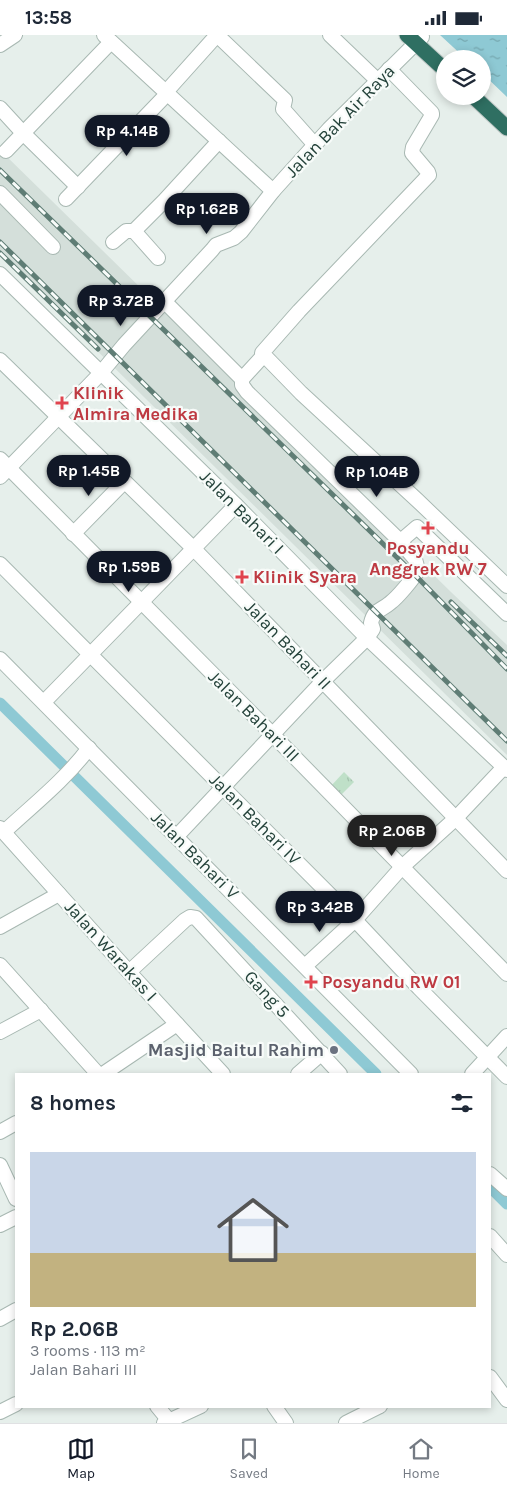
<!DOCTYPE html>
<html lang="en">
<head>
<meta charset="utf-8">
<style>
  :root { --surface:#fff; --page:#f6f6f7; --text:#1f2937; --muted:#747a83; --line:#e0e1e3; --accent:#111827 }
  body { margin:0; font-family:Karla,sans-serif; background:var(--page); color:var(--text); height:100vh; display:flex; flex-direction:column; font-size:19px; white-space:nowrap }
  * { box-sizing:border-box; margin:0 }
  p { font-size:16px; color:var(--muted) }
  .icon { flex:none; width:28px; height:28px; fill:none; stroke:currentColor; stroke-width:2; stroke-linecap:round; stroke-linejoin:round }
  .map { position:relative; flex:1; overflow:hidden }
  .side { position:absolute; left:15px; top:1038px; width:476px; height:335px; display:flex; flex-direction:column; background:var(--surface); border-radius:0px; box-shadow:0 2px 8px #0003 }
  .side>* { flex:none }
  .controls { position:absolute; left:436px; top:15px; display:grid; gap:10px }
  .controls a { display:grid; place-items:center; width:55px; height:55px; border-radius:50%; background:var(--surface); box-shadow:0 2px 8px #0003; font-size:25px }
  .price { position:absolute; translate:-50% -42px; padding:0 11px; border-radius:18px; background:var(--accent); color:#fff; font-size:16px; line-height:32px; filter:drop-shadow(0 1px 2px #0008) }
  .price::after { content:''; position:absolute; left:50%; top:30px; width:15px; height:11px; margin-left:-8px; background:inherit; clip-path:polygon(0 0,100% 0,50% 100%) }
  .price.selected { background:#222; color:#fff }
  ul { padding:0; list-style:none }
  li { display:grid; align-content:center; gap:10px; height:265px; padding:0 15px }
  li+li { border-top:1px solid var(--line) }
  li span { display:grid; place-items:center; height:155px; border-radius:0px; color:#555 }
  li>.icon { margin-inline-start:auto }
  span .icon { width:90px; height:90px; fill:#fffc; stroke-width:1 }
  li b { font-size:21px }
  h2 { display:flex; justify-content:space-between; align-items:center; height:60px; padding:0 15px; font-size:21px }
  .status { display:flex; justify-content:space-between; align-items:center; height:35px; padding:0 25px; background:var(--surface); direction:ltr }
  .status svg { height:14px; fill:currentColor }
  .tab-bar { display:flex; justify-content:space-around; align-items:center; height:70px; border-top:1px solid var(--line); background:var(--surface); font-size:14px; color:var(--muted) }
  .tab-bar a { display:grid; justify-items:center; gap:2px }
  .tab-bar .selected { color:var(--accent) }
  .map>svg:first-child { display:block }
</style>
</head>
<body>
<div class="status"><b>13:58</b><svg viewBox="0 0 49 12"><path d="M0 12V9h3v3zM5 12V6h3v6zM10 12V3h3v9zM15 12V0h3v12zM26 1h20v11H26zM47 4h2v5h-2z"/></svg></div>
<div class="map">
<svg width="507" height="1388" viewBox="0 0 507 1388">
  <defs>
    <pattern id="park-tufts" width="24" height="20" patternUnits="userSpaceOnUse" patternTransform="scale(1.25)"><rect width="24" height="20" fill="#bfe0c8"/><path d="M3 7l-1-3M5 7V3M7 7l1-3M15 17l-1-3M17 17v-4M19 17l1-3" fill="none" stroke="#a4c1ad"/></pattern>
    <pattern id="water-ripples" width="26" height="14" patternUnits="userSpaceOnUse" patternTransform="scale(1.25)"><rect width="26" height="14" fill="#8ec9d4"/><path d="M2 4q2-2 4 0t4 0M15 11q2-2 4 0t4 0" fill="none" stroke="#74a5ad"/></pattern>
  </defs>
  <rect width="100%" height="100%" fill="#e6efeb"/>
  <!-- built -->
  <path fill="#d4dfda" d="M0,115L452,558L507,610V720L0,220Z"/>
  <!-- park -->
  <path fill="url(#park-tufts)" d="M344,737L354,747L339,762L330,752Z"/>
  <!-- water -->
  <path fill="url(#water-ripples)" d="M440,0H507V62L483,39L482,24H466Z"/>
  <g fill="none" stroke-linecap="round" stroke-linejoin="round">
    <!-- canal -->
    <g stroke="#8ec9d4" stroke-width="11">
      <path d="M0,668L376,1039"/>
      <path d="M490,1152L507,1169"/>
    </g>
    <defs>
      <g id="minor">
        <path d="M104,0L273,156"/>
        <path d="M217,0L285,65L283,74L315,110"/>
        <path d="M330,0L377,45"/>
        <path d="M0,10L15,0"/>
        <path d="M389,34L432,78V80L413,112L412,118L428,137L429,140L299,276L262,318L301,358L417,465L507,551"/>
        <path d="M165,58L217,0"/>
        <path d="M0,73L23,98L78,152"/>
        <path d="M6,116L111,7"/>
        <path d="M0,158L53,212"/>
        <path d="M66,164L167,59"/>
        <path d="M134,196L164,166L219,106"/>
        <path d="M113,207L126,196H134L158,223"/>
        <path d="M0,239L236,470L367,603L507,735"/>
        <path d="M165,267L242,344"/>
        <path d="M263,321L242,344V350L247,357L398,504H403L417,492L507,579"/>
        <path d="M0,325L193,513L507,836"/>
        <path d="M0,424L273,700L507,939"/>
        <path d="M0,442L100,339L124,310L212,215L216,210L234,203L241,197L273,156L329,94L422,2"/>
        <path d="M73,499L124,447"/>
        <path d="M0,529L355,885L419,953L507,1042"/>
        <path d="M0,624L411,1039"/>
        <path d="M44,667L236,470"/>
        <path d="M0,793L129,937L223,1039"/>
        <path d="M4,797C33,770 65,745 89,713"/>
        <path d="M177,801L323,646L367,603L373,594L371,588C374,574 381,576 390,568C398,562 413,544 418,535L415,524L398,504"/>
        <path d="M0,892L59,859"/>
        <path d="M0,930L98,1039"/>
        <path d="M305,931L355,885L402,832L455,784L504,732"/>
        <path d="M129,937L185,885L190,882L196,883L340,1039"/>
        <path d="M0,997L41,975"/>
        <path d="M103,1039L177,989"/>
        <path d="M298,1039L322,1018"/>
        <path d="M472,1039L507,1001"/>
        <path d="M0,1097L16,1088"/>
        <path d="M0,1130L16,1164"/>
        <path d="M490,1139L507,1154"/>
        <path d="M0,1190L16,1182"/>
        <path d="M490,1201L507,1220"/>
        <path d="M0,1284L16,1275"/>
        <path d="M490,1342L507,1365"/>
        <path d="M157,1371L171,1388"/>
        <path d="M274,1371L286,1388"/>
        <path d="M0,1377L16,1369"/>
        <path d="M164,1388L201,1371"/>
        <path d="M346,1388L380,1371"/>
      </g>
      <g id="highway">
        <path d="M407,0L445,35"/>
        <path d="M473,61L507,93"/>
      </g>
    </defs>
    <!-- minor casing -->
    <use href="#minor" stroke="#a8b8b2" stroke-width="16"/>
    <!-- highway casing -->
    <use href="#highway" stroke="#c2cac8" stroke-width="17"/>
    <!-- minor -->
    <use href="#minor" stroke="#fff" stroke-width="14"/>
    <!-- highway -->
    <use href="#highway" stroke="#2f6f62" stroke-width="15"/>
    <defs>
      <g id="rail">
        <path d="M0,135L415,540L507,634"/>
        <path d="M0,207L507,706"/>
        <path d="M0,218L98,314"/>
        <path d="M451,567L507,621"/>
      </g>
    </defs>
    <!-- rail casing -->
    <use href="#rail" stroke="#5f7d75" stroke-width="5"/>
    <!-- rail -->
    <use href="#rail" stroke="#f7fbf9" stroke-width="3" stroke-dasharray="9" stroke-linecap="butt"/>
  </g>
  <!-- markers -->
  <g fill="#e0444e" stroke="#f7fbf9" stroke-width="2">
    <path d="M59.5 360.5h5v5h5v5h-5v5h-5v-5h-5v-5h5z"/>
    <path d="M425.5 485.5h5v5h5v5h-5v5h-5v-5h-5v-5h5z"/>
    <path d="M239.5 534.5h5v5h5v5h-5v5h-5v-5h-5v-5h5z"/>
    <path d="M308.5 939.5h5v5h5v5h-5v5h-5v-5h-5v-5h5z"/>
  </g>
  <circle fill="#6b7280" stroke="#f7fbf9" stroke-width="2" cx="334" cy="1015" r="5"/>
  <g text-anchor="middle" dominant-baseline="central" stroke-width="4.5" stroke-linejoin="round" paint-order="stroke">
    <!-- street labels -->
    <g font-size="18" fill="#24423a" stroke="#f7fbf9">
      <text transform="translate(340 86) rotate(-46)">Jalan Bak Air Raya</text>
      <text transform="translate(242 477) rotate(45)">Jalan Bahari I</text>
      <text transform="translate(288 610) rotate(46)">Jalan Bahari II</text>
      <text transform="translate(254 681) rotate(45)">Jalan Bahari III</text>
      <text transform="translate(255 784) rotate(45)">Jalan Bahari IV</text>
      <text transform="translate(195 820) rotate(45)">Jalan Bahari V</text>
      <text transform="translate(111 916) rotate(48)">Jalan Warakas I</text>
      <text transform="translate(267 959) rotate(47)">Gang 5</text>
    </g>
    <!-- health labels -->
    <g font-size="18" font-weight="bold" fill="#be3a42" stroke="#f7fbf9" text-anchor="start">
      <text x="73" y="358">Klinik<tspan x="73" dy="21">Almira Medika</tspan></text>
      <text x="428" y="513" text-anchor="middle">Posyandu<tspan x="428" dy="21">Anggrek RW 7</tspan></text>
      <text x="253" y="542">Klinik Syara</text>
      <text x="322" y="947">Posyandu RW 01</text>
    </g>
    <!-- worship labels -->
    <g font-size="18" font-weight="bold" fill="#5b616d" stroke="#f7fbf9" text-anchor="end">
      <text x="324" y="1015">Masjid Baitul Rahim</text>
    </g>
  </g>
</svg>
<div class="controls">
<a><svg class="icon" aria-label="layers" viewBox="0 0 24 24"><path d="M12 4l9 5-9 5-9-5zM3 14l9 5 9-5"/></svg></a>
</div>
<b class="price" style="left:127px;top:122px">Rp 4.14B</b>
<b class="price" style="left:207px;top:200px">Rp 1.62B</b>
<b class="price" style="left:121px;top:292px">Rp 3.72B</b>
<b class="price" style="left:89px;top:462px">Rp 1.45B</b>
<b class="price" style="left:377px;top:463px">Rp 1.04B</b>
<b class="price" style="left:129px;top:558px">Rp 1.59B</b>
<b class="price selected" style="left:392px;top:822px">Rp 2.06B</b>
<b class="price" style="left:320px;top:898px">Rp 3.42B</b>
<section class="side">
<h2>8 homes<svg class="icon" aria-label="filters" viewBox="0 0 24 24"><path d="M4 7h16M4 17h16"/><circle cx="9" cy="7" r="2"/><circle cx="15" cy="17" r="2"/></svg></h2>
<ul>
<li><span style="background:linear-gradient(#c9d6e8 65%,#c2b280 0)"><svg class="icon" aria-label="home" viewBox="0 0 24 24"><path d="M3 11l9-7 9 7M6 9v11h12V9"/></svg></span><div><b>Rp 2.06B</b><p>3 rooms · 113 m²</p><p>Jalan Bahari III</p></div></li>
</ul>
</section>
</div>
<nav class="tab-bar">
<a class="selected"><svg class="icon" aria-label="map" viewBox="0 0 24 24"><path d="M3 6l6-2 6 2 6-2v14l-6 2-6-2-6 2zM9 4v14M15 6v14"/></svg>Map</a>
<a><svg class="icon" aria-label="saved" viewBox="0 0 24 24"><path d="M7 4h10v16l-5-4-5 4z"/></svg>Saved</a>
<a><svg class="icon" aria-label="home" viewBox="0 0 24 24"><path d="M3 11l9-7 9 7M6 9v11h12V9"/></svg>Home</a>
</nav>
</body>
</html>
